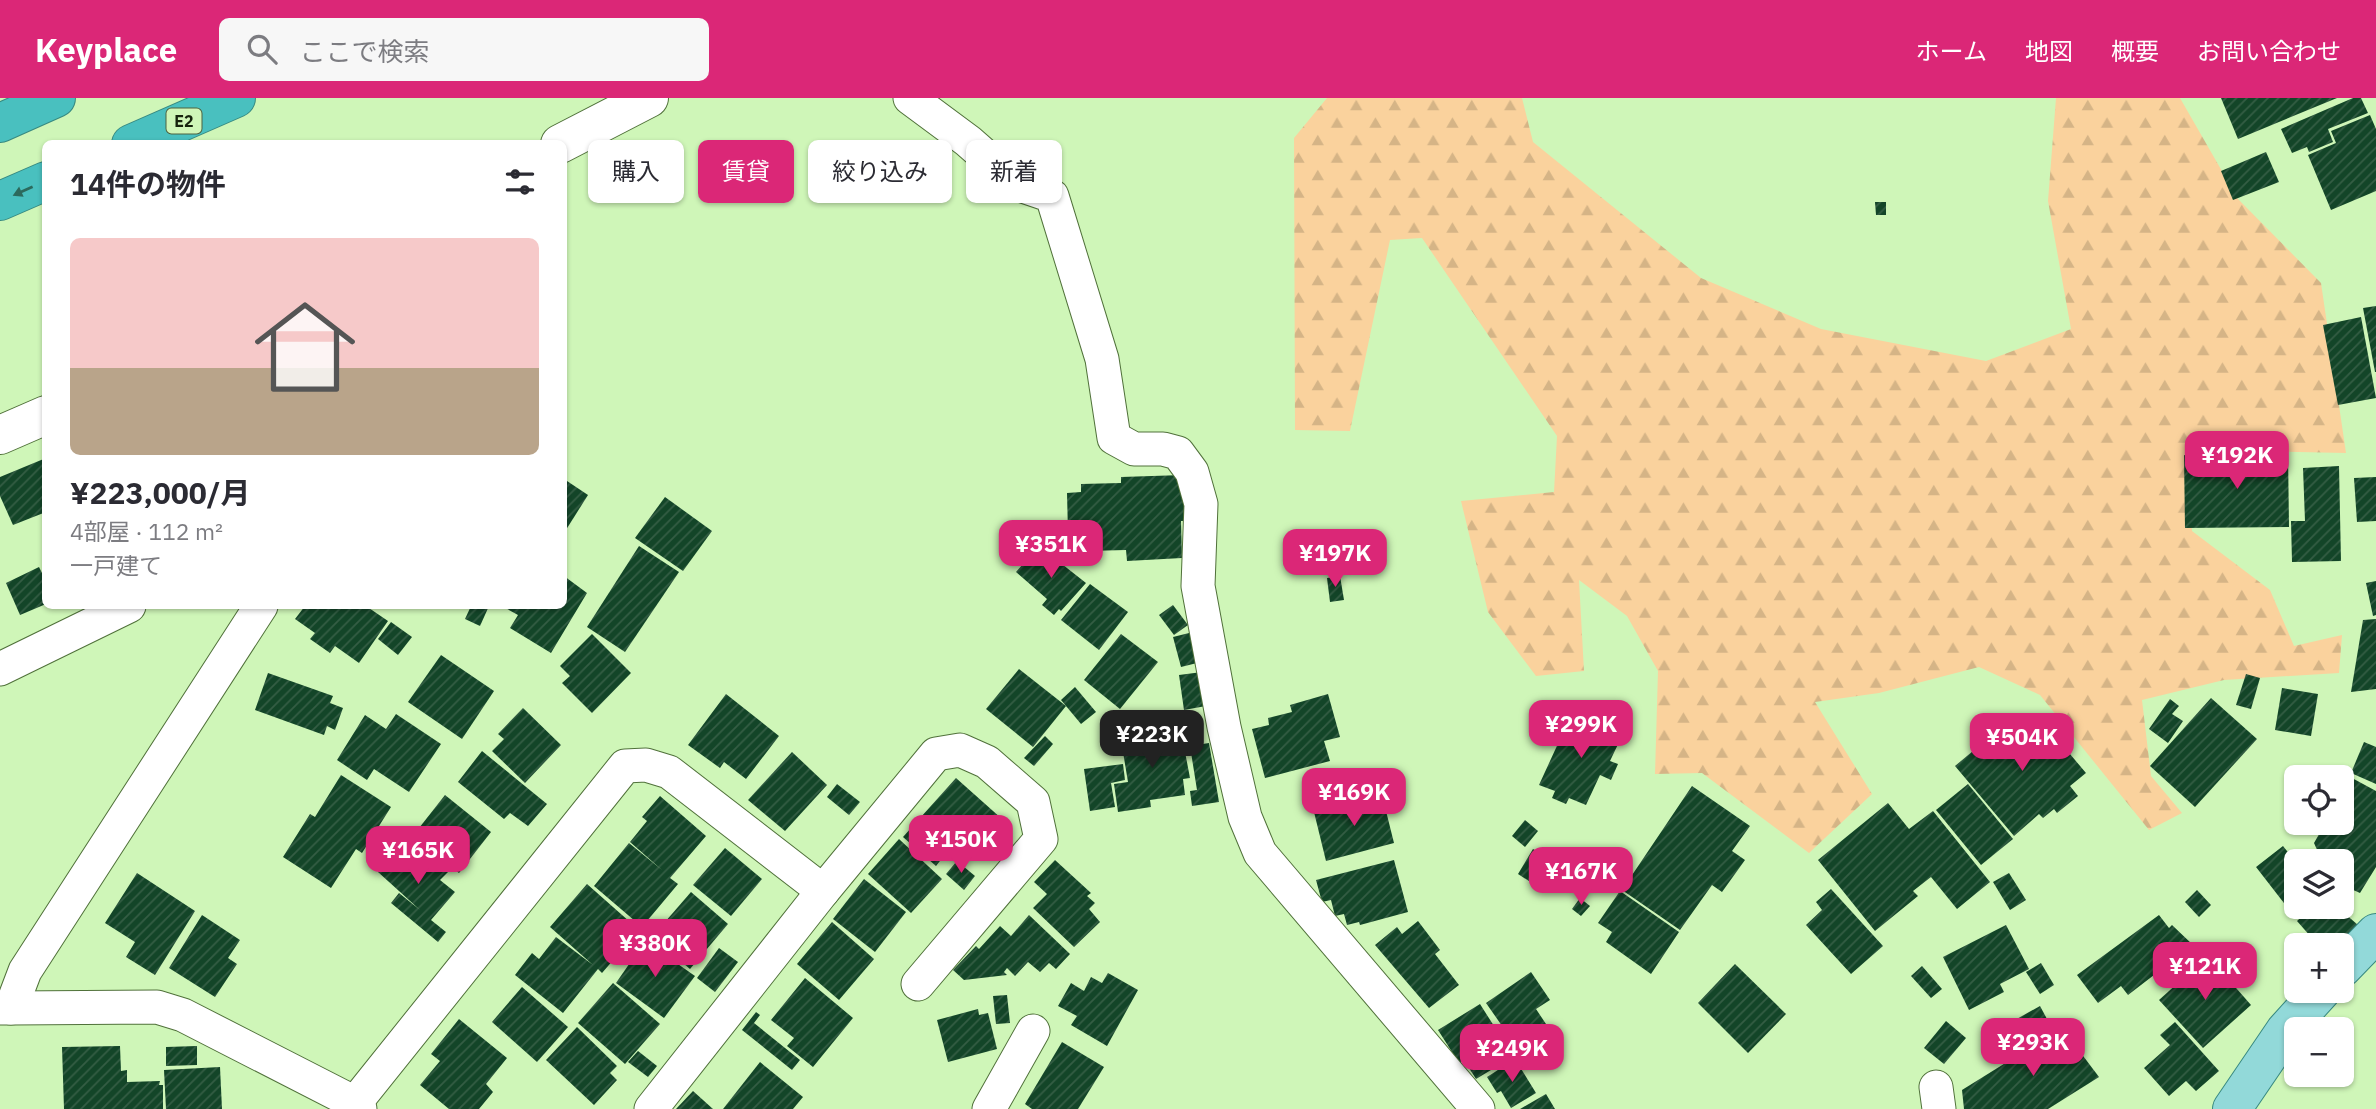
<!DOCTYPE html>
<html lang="ja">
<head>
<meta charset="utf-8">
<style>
  :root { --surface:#fff; --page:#f7f7f7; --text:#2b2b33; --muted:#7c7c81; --accent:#db2777 }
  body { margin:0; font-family:"IBM Plex Sans","Noto Sans JP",sans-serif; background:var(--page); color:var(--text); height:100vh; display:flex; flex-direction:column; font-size:26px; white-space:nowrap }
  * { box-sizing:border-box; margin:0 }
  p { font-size:23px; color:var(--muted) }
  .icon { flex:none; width:38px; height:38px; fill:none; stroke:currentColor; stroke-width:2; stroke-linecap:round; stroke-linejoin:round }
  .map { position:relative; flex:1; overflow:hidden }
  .panel { position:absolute; left:42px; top:42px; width:525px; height:469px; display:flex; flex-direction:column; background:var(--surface); border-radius:10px; box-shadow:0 2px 5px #0004 }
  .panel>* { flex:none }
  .top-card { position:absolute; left:588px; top:42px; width:665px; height:63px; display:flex; gap:14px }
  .controls { position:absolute; left:2284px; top:667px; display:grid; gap:14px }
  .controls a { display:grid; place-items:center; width:70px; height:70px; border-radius:10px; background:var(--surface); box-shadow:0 2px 5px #0004; font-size:35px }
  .price { position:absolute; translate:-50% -60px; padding:0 16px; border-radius:14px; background:var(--accent); color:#fff; font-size:23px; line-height:46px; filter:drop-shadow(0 2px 4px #0008) }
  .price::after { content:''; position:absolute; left:50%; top:42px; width:21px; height:16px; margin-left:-10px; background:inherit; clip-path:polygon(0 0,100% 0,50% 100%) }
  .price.current { background:#222; color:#fff }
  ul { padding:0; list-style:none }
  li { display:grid; align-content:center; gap:14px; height:371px; padding:0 28px }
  li span { display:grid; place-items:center; height:217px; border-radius:10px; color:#555 }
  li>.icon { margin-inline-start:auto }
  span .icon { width:126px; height:126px; fill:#fffc; stroke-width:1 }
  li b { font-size:30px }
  h2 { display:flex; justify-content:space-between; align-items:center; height:84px; padding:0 28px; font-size:30px }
  .pill { padding:0 24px; border-radius:10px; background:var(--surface); box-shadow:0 2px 5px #0004; font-size:24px; line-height:63px }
  .pill.current { background:var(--accent); color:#fff }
  header { display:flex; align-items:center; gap:42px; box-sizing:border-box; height:98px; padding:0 35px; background:var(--accent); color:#fff }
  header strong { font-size:33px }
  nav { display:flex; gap:38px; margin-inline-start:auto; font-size:24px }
  .search { width:490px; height:63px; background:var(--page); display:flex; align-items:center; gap:18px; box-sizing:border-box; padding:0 24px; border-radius:10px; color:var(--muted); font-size:26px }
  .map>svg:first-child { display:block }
</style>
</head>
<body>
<header>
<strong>Keyplace</strong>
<div class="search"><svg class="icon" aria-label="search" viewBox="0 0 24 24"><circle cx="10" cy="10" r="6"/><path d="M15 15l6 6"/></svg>ここで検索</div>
<nav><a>ホーム</a><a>地図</a><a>概要</a><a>お問い合わせ</a></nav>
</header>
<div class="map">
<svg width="2376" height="1011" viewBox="0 0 2376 1011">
  <defs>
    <pattern id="forest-firs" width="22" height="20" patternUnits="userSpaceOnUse" patternTransform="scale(1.75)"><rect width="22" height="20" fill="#fad29d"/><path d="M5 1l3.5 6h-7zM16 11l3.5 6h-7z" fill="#d5b486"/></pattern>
    <pattern id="building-hatch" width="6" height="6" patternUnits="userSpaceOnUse" patternTransform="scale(1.75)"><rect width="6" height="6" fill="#134528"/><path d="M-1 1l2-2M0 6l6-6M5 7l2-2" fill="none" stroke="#345d44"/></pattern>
  </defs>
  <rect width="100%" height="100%" fill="#cff6b8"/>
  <!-- forest -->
  <path fill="url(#forest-firs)" d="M1327,0H1522L1533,44L1701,180L1821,231L1986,263L2071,231L2048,103L2056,0H2180L2238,101L2321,185L2346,355L2188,352L2192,433L2270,492L2294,548L2342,537L2339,575L2224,582L2142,602L2151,678L2182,715L2149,732L2040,597L1979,569L1879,595L1815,604L1872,696L1809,755L1702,675L1655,676L1658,573L1627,518L1579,482L1584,573L1536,578L1488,514L1461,403L1554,394L1557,338L1422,140L1390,142L1350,333L1295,332L1294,40Z"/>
  <!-- building -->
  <g fill="url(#building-hatch)">
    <path d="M2221,0H2337L2238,41Z"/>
    <path d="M2353,0H2361L2368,15L2328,31L2333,44L2309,54L2307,49L2292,55L2281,31Z"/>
    <path d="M2370,17L2376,31V93L2331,112L2308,57L2336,45L2331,33Z"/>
    <path d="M2266,54L2279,84L2233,102L2221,73Z"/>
    <path d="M1875,104H1886V117H1876Z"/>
    <path d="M2376,208V274H2375L2363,210Z"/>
    <path d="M2361,219L2376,300L2338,307L2323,227Z"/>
    <path d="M2288,355L2289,429L2185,430L2184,357Z"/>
    <path d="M46,360V414L13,427L0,398V379Z"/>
    <path d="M2339,368L2341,463L2292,464L2291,423H2305L2303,370Z"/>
    <path d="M1183,377L1188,423H1181L1182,460L1127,463L1126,452L1086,453V434L1068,435L1067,395L1081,394V386L1121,385V379Z"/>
    <path d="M2376,379V423L2357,424L2354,380Z"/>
    <path d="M564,381L588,397L564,435Z"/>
    <path d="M665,399L712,433L683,473L635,440Z"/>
    <path d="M639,448L679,474L625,554L587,529Z"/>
    <path d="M1039,448L1086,485L1061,513L1059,511L1054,517L1042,507L1047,501L1016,474Z"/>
    <path d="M39,469L46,483V506L20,517L6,485Z"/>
    <path d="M564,478L587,495L551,555L510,530L518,517L502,508H564Z"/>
    <path d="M1340,478L1344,502L1330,504L1327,480Z"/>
    <path d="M2376,483V517L2373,518L2366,485Z"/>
    <path d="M1090,486L1128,514L1099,552L1061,522Z"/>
    <path d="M1173,507L1188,527L1174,537L1159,517Z"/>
    <path d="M305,508H366L388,523L359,565L335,548L330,555L310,541L315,535L295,521Z"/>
    <path d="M471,508H489L480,528L465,521Z"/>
    <path d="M2376,521V591L2351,594L2363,522Z"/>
    <path d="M391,524L412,539L398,557L378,541Z"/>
    <path d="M1193,534L1201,564L1181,569L1173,539Z"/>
    <path d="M592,536L631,575L592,615L562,585L570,578L560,568Z"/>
    <path d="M1121,536L1158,564L1120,611L1084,582Z"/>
    <path d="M441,557L494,593L462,641L408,604Z"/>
    <path d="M1019,571L1066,608L1033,649L986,611Z"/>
    <path d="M1202,574L1206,608L1184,612L1179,577Z"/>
    <path d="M268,575L333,598L330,605L343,610L335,632L327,628L324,637L255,612Z"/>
    <path d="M2246,576L2260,580L2251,611L2236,607Z"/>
    <path d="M1075,589L1096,614L1081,626L1061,602Z"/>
    <path d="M2282,590L2318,596L2311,638L2275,632Z"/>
    <path d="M726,596L779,638L746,681L724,664L720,670L688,647Z"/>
    <path d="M1328,596L1340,639L1324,643L1330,663L1265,680L1252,631L1269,627L1268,620L1292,614L1290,607Z"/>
    <path d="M2211,600L2257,641L2195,709L2150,668Z"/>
    <path d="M2170,601L2179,608L2172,616L2183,623L2168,645L2149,631Z"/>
    <path d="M523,610L561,647L525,685L492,653L504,641L498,636Z"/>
    <path d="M1572,615L1622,638L1610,663L1618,666L1611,682L1600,677L1586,707L1569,700L1566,706L1552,700L1555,693L1539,687Z"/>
    <path d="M396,616L441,646L409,694L374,671L367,682L337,662L365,617L386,631Z"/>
    <path d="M2016,617L2025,628L2037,617L2086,675L2070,688L2078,698L2057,715L2054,711L2043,720L2039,716L2014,738L1955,668Z"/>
    <path d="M1144,619L1148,628L1134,633L1130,624Z"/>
    <path d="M1181,633L1190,680L1183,681L1185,697L1150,702L1151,709L1118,714L1114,686L1128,684L1121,642Z"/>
    <path d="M1045,638L1053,646L1034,668L1024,660Z"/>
    <path d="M2364,644L2376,649V686L2351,675Z"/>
    <path d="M1209,645L1219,704L1192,708L1190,693L1197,692L1190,648Z"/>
    <path d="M482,653L547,706L528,728L510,715L504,721L458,684Z"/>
    <path d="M792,654L827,687L785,733L748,702Z"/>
    <path d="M1123,666L1125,682L1111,685L1115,709L1090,713L1084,671Z"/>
    <path d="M341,677L391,709L362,755L356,751L331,790L283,759L310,716L315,719Z"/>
    <path d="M956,680L1002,721L979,746L973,741L966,749L963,746L957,755L950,750L936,768L903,739Z"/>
    <path d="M2352,680L2376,693V769L2360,795L2342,787V763H2322L2314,745L2326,724H2342V697Z"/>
    <path d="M837,686L860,704L849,717L827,699Z"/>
    <path d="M1968,686L2013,741L1981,767L1936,712Z"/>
    <path d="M1692,688L1750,728L1732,753L1745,762L1722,794L1712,787L1680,832L1622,792Z"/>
    <path d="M445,697L491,734L459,775L412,739Z"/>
    <path d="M1382,697L1394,745L1326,763L1314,714Z"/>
    <path d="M660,698L706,738L670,780L678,786L642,829L594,788L629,745L662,772L630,744L647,723L642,719Z"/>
    <path d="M1888,705L1909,731L1933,713L1990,784L1957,811L1931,779L1913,793L1918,798L1875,833L1818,762Z"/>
    <path d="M1525,722L1538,733L1525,749L1512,738Z"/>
    <path d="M409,739L448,774L440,782L455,794L431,822L446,834L438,844L391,805L399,795L420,812L378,774Z"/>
    <path d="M899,741L942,781L911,815L868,776Z"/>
    <path d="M2283,748L2296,764V808H2307L2294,818L2256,769Z"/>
    <path d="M725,750L762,781L731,818L693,787Z"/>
    <path d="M1533,751L1547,759L1532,785L1518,776Z"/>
    <path d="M1055,762L1091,795L1087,798L1095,805L1089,811L1100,824L1074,849L1033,810L1047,796L1034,784Z"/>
    <path d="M1394,762L1408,814L1360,827L1359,824L1347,827L1344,816L1335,818L1331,802L1322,804L1316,782Z"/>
    <path d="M957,763L975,778L964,792L946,776Z"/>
    <path d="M137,775L195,813L155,877L126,859L135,844L105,825Z"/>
    <path d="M2009,775L2026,802L2010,812L1993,784Z"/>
    <path d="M864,781L906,814L875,854L833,821Z"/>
    <path d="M587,786L639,832L602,875L598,871L563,915L515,877L532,855L539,861L556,839L593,867L550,829Z"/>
    <path d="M1831,791L1883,848L1851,876L1806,827L1822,812L1816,804Z"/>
    <path d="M2197,792L2211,807L2199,819L2185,804Z"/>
    <path d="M1620,793L1679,834L1651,876L1606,844L1612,834L1598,825Z"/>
    <path d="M691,794L728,826L690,871L652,839Z"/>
    <path d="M1580,800L1590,808L1581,818L1572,811Z"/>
    <path d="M2313,808H2336L2358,827L2336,847H2318L2297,823Z"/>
    <path d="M202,817L240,842L228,860L237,866L215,899L169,870Z"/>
    <path d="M1029,817L1070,856L1056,871L1049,865L1040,874L1028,864L1015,878L1007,870L1004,874L1007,877L964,882L953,872L976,848L979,851L1000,828L1011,838Z"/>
    <path d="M2159,817L2169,830L2172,827L2193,847L2128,897L2121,888L2098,905L2077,877Z"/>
    <path d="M1418,823L1440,852L1435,856L1459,887L1429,910L1375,847L1397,829L1402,836Z"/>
    <path d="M832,824L874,861L839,902L797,866Z"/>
    <path d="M2006,827L2029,871L2000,886L2004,894L1969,912L1943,859Z"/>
    <path d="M645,843L695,878L664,920L616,885Z"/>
    <path d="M719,850L738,864L715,894L697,880Z"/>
    <path d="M2208,858L2251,907L2203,950L2159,902Z"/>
    <path d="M2041,865L2054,887L2040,896L2026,874Z"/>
    <path d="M1735,866L1786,916L1748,955L1698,905Z"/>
    <path d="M1922,868L1942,891L1931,900L1911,878Z"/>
    <path d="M1531,874L1550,902L1536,911L1558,944L1528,965L1486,905Z"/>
    <path d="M1108,875L1138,892L1107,948L1071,927L1077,918L1058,908L1071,885L1084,893L1091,879L1102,885Z"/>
    <path d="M805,880L853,920L813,969L787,948L794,940L771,922Z"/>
    <path d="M613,885L660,926L625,966L578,925Z"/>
    <path d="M522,889L568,929L537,964L492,924Z"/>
    <path d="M1007,897L1010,925L996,926L993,898Z"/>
    <path d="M1480,906L1506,947L1499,952L1506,963L1476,981L1464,962L1459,965L1438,932Z"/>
    <path d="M2040,908L2047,921L2023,935L2015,922Z"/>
    <path d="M978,911L979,917L988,915L997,951L948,964L937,922Z"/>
    <path d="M756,914L760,917L754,925L800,962L792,972L742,932Z"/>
    <path d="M459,921L507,960L486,986L493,994L479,1011H449L420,987L440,963L431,956Z"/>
    <path d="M1946,923L1966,940L1944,966L1924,950Z"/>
    <path d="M2175,924L2219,973L2196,993L2186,983L2169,998L2144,970L2170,947L2160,937Z"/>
    <path d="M577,929L617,968L610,975L617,982L594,1007L546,962Z"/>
    <path d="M2062,930L2099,979L2048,1011H1964L1962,992Z"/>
    <path d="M1062,944L1104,969L1078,1011H1032L1025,1006Z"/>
    <path d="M120,948L121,973L127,972V984L160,983L159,987H163V1011H64L62,949Z"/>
    <path d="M197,948V967L166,968V949Z"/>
    <path d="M638,953L657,968L648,979L628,964Z"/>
    <path d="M1515,961L1536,995L1511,1010L1501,993L1497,995L1487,979Z"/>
    <path d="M760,964L803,999L793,1011H723Z"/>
    <path d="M220,969L222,1011H166L164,972Z"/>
    <path d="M693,993L713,1011H676Z"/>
    <path d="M1546,996L1555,1011H1520Z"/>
  </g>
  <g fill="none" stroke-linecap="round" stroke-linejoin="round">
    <defs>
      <g id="minor">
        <path d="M910,0L968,43L1017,86L1052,98L1102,261L1114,340L1134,351H1163L1178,355L1192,374L1201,406L1198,488L1224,629L1245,719L1260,755L1478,1011"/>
        <path d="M0,571L129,508"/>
        <path d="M0,910H11L25,873L261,508"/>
        <path d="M11,910L157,909L183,917L355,1005L360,1011"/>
        <path d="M1936,989L1939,1011"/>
        <path d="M355,1005L625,668L646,667L669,674L823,793L936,656L960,652L987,664L1033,704L1041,741L918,886"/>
        <path d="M651,1011L823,793"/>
        <path d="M989,1011L1033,933"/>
      </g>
      <g id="tertiary">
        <path d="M560,46L649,0"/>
        <path d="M0,337L46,317"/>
      </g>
      <g id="primary">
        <path d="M2342,870L2376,835"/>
        <path d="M2232,1011L2285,933L2322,892"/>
      </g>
      <g id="motorway">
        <path d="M0,25L56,0"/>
        <path d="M131,46L236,0"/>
        <path d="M0,103L46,83"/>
      </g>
    </defs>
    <!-- minor casing -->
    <use href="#minor" stroke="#50713a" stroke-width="35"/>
    <!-- tertiary casing -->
    <use href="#tertiary" stroke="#50713a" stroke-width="40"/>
    <!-- primary casing -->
    <use href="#primary" stroke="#378980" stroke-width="40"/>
    <!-- motorway casing -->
    <use href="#motorway" stroke="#378980" stroke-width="40"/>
    <!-- minor -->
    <use href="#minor" stroke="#fff" stroke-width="33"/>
    <!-- tertiary -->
    <use href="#tertiary" stroke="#fff" stroke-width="38"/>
    <!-- primary -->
    <use href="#primary" stroke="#92d9d9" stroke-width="38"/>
    <!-- motorway -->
    <use href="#motorway" stroke="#49c0bf" stroke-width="38"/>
  </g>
  <!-- one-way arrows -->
  <defs><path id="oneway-solid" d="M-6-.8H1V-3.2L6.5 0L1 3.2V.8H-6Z" transform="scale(1.75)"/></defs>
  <use fill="#2c6a5d" href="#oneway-solid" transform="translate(23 93) rotate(156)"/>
  <g text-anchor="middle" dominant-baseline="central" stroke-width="7" stroke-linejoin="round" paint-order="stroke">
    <!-- shield labels -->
    <rect fill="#cff6b8" stroke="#4d6240" stroke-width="2" x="166.5" y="10.5" width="35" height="25" rx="5"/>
    <g font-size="16" font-weight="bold" fill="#15230c">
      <text x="184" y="23">E2</text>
    </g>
  </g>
</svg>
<div class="controls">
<a><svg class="icon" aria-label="locate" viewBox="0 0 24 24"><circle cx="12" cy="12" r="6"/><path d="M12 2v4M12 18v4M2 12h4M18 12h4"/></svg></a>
<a><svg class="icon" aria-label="layers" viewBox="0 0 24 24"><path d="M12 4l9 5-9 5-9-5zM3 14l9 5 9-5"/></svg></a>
<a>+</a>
<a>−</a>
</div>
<b class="price" style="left:2237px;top:393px">¥192K</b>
<b class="price" style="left:1051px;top:482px">¥351K</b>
<b class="price" style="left:1335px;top:491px">¥197K</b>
<b class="price" style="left:1581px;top:662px">¥299K</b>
<b class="price current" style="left:1152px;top:672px">¥223K</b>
<b class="price" style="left:2022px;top:675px">¥504K</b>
<b class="price" style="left:1354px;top:730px">¥169K</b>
<b class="price" style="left:961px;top:777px">¥150K</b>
<b class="price" style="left:418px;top:788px">¥165K</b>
<b class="price" style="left:1581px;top:809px">¥167K</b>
<b class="price" style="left:655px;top:881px">¥380K</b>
<b class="price" style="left:2205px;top:904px">¥121K</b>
<b class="price" style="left:2033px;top:980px">¥293K</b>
<b class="price" style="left:1512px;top:986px">¥249K</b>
<div class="top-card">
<a class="pill">購入</a>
<a class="pill current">賃貸</a>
<a class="pill">絞り込み</a>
<a class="pill">新着</a>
</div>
<section class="panel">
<h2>14件の物件<svg class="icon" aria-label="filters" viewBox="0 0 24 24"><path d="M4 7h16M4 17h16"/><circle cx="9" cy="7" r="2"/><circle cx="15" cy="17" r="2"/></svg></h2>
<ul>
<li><span style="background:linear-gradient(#f6c9c9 60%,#b9a48a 0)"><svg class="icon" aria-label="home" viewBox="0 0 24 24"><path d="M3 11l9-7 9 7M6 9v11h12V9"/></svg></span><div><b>¥223,000/月</b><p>4部屋 · 112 m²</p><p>一戸建て</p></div></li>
</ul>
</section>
</div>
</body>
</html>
